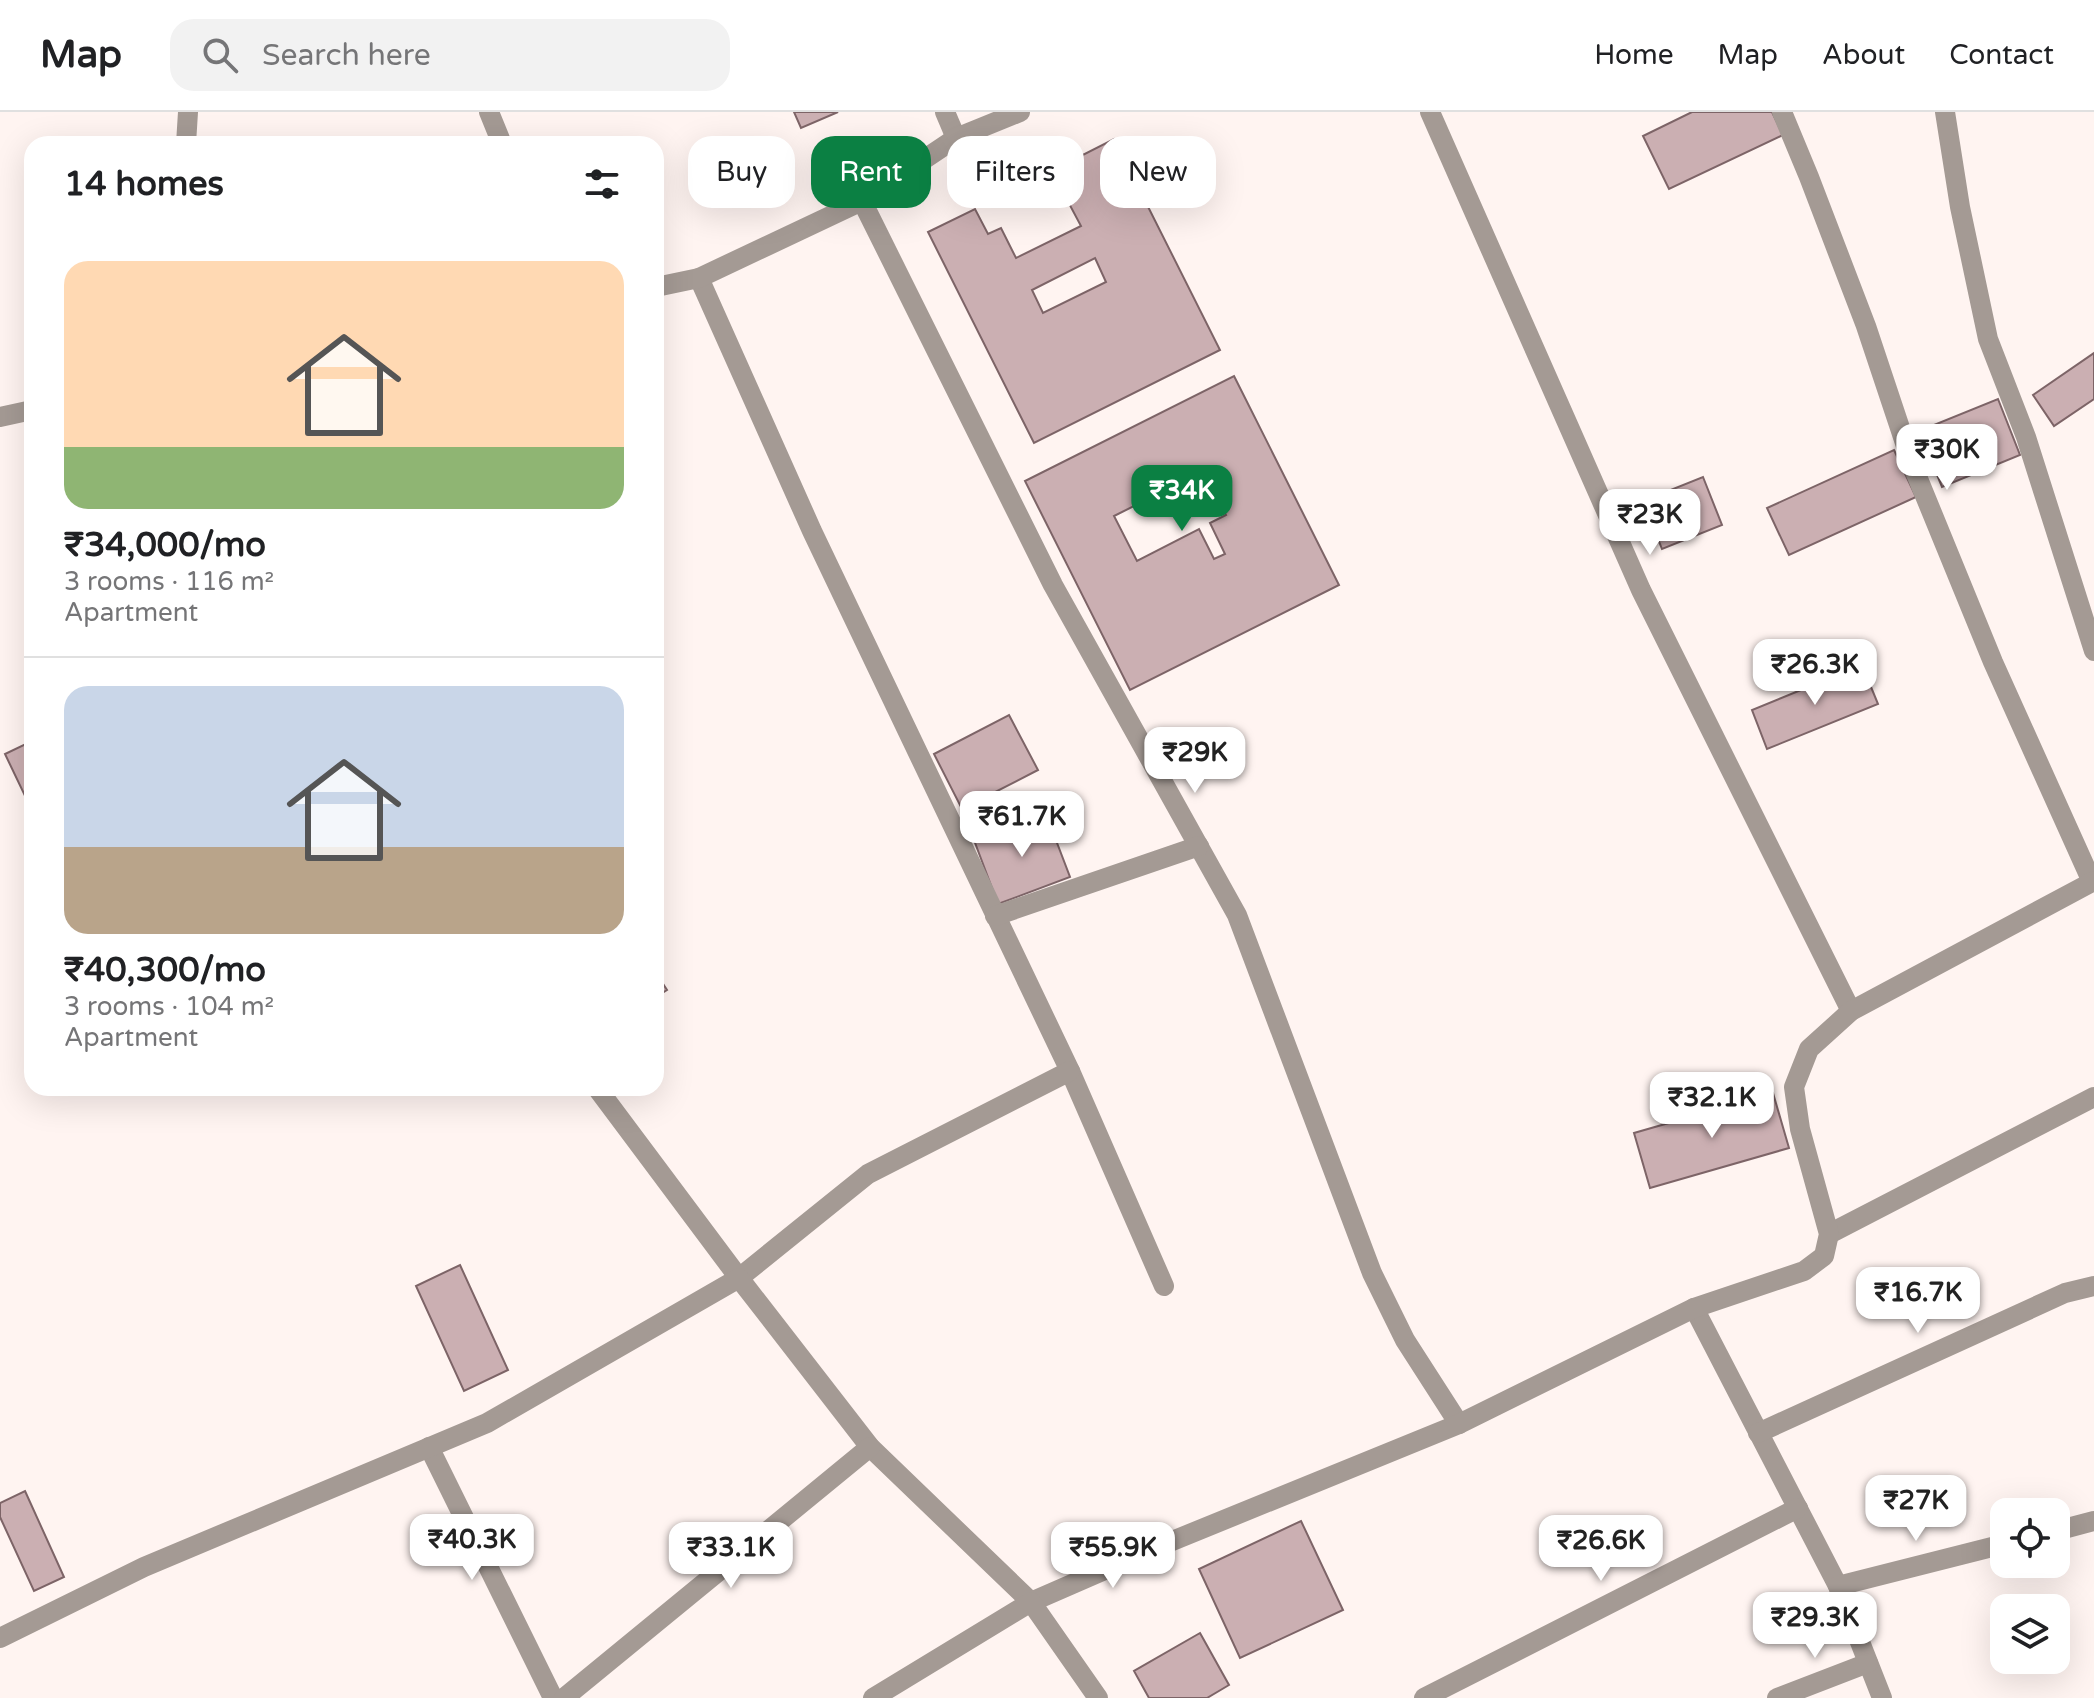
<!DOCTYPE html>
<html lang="en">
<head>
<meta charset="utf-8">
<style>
  :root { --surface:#fff; --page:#f2f2f2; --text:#202124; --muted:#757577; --line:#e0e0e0; --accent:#0b8043 }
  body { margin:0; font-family:"Varela Round",sans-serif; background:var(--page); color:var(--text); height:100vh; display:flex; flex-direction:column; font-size:30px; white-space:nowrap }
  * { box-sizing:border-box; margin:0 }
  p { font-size:26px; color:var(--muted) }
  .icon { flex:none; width:44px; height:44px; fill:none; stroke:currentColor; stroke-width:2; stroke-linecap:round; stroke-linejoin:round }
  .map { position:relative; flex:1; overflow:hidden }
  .side { position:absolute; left:24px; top:24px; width:640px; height:960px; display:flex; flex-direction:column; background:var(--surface); border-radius:24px; box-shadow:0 8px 32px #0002 }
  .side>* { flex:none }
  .banner { position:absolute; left:688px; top:24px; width:760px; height:72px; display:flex; gap:16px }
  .buttons { position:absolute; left:1990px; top:1386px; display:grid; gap:16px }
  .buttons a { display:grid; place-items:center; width:80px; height:80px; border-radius:16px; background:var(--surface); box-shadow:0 8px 32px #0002; font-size:40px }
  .price { position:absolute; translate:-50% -68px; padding:0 18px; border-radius:16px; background:#fff; color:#222; font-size:26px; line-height:52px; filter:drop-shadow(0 2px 4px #0008) }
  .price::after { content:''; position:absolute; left:50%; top:48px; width:24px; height:18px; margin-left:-12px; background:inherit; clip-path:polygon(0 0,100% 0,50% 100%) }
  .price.active { background:var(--accent); color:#fff }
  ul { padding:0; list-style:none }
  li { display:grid; align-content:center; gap:16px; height:424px; padding:0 40px }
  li+li { border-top:2px solid var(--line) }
  li span { display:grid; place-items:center; height:248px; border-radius:24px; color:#555 }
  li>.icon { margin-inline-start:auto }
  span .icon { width:144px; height:144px; fill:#fffc; stroke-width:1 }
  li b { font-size:34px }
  h2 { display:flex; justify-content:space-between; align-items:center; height:96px; padding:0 40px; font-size:34px }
  .tag { padding:0 28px; border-radius:24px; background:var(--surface); box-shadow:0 8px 32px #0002; font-size:28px; line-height:72px }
  .tag.active { background:var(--accent); color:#fff }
  header { display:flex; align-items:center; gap:48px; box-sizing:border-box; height:112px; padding:0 40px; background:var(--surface); border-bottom:2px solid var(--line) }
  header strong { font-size:38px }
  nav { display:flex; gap:44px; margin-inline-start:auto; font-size:28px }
  .search { width:560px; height:72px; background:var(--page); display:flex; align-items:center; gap:20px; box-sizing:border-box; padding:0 28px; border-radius:24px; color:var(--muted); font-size:30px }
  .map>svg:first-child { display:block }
</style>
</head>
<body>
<header>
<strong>Map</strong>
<div class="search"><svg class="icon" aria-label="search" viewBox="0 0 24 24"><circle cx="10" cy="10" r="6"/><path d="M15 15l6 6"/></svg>Search here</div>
<nav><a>Home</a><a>Map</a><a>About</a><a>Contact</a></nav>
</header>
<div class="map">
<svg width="2094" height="1586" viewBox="0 0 2094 1586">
  <rect width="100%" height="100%" fill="#fff4f1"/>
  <!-- building -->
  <g fill="#cbafb2" stroke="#7d6467" stroke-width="2" fill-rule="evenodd">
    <path d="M794,0H838L801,16Z"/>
    <path d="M1692,0H1772L1783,23L1669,77L1643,24Z"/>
    <path d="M1114,27L1220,238L1034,331L928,120L975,97L988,122L1001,116L1016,146L1081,114L1065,84L1078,77L1065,52ZM1095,146L1106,170L1043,201L1032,178Z"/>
    <path d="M2094,241V287L2054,314L2033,283Z"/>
    <path d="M1234,264L1339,473L1130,578L1025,369ZM1204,359L1226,403L1210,411L1225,442L1214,447L1199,417L1137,449L1114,404Z"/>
    <path d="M1998,287L2020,343L1942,375L1919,319Z"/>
    <path d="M1894,338L1916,385L1789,443L1767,396Z"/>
    <path d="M1703,365L1722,413L1662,437L1643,389Z"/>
    <path d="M1862,553L1878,592L1767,637L1752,598Z"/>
    <path d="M1009,603L1038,658L962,697L934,642Z"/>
    <path d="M32,629V686L27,688L5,642Z"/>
    <path d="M1046,702L1070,765L998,792L974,728Z"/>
    <path d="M656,861L667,878L656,885Z"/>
    <path d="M1773,981L1789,1036L1650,1076L1634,1021Z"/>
    <path d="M460,1153L508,1258L464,1279L416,1174Z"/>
    <path d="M25,1379L64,1465L34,1479L0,1405V1391Z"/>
    <path d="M1301,1409L1343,1498L1240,1546L1199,1457Z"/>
    <path d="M1200,1521L1229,1573L1207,1586H1149L1134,1559Z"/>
  </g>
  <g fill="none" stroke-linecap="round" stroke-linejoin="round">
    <!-- minor -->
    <g stroke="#a49a94" stroke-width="20">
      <path d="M489,0L502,32"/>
      <path d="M945,0L956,26"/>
      <path d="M1430,0L1641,478L1851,899"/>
      <path d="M1782,0L1809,65L1866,214L1912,352L1993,550L2092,770"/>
      <path d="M1945,0L1960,95L1988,227L2026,325L2094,539"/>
      <path d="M186,32L188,0"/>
      <path d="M862,89L1053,473L1237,803L1372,1161L1405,1228L1459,1312"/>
      <path d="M699,166L812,419L1070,959L1164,1174"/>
      <path d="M656,175L699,166L862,89L956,26L1020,0"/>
      <path d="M0,305L32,298"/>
      <path d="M995,804L1199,734"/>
      <path d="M597,976L739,1166L868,1062L1070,959"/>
      <path d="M1829,1122L2094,985"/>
      <path d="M1694,1196L1838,1474L1882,1586"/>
      <path d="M1758,1321L2065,1181L2094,1174"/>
      <path d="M429,1335L553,1586"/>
      <path d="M2056,1419L2094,1409"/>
      <path d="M1838,1474L2004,1432"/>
      <path d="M0,1526L144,1455L487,1311L739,1166L870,1335L1031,1490L1155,1436L1459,1312L1694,1196L1804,1159L1824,1144L1829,1122L1800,1017L1794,975L1809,937L1851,899L2094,769"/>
      <path d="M564,1586L870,1335"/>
      <path d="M873,1586L1031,1490L1098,1586"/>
      <path d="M1424,1586L1798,1396"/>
      <path d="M1777,1586L1868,1551"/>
    </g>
  </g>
</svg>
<div class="buttons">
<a><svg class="icon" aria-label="locate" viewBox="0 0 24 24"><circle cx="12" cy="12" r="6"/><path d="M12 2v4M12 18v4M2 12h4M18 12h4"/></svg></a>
<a><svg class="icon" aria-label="layers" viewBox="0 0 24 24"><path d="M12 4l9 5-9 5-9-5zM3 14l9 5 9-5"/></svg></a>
</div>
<b class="price" style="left:1947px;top:380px">₹30K</b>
<b class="price active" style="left:1182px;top:421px">₹34K</b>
<b class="price" style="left:1650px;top:445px">₹23K</b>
<b class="price" style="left:1815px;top:595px">₹26.3K</b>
<b class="price" style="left:1195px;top:683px">₹29K</b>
<b class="price" style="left:1022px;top:747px">₹61.7K</b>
<b class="price" style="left:1712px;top:1028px">₹32.1K</b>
<b class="price" style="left:1918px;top:1223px">₹16.7K</b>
<b class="price" style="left:1916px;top:1431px">₹27K</b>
<b class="price" style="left:472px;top:1470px">₹40.3K</b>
<b class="price" style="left:1601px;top:1471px">₹26.6K</b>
<b class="price" style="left:731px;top:1478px">₹33.1K</b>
<b class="price" style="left:1113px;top:1478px">₹55.9K</b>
<b class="price" style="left:1815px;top:1548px">₹29.3K</b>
<div class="banner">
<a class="tag">Buy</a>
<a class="tag active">Rent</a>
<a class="tag">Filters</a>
<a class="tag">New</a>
</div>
<section class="side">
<h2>14 homes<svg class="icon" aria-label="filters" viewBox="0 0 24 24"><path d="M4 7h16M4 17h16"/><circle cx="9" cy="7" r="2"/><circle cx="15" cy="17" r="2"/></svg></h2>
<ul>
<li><span style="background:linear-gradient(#ffd9b3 75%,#8fb573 0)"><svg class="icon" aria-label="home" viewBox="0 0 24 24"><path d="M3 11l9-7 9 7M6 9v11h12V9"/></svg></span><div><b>₹34,000/mo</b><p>3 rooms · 116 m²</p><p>Apartment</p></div></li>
<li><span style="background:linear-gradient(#c9d6e8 65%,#b9a48a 0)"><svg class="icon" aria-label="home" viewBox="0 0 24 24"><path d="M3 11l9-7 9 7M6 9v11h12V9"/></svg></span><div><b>₹40,300/mo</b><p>3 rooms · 104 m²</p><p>Apartment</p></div></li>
</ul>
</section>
</div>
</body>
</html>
